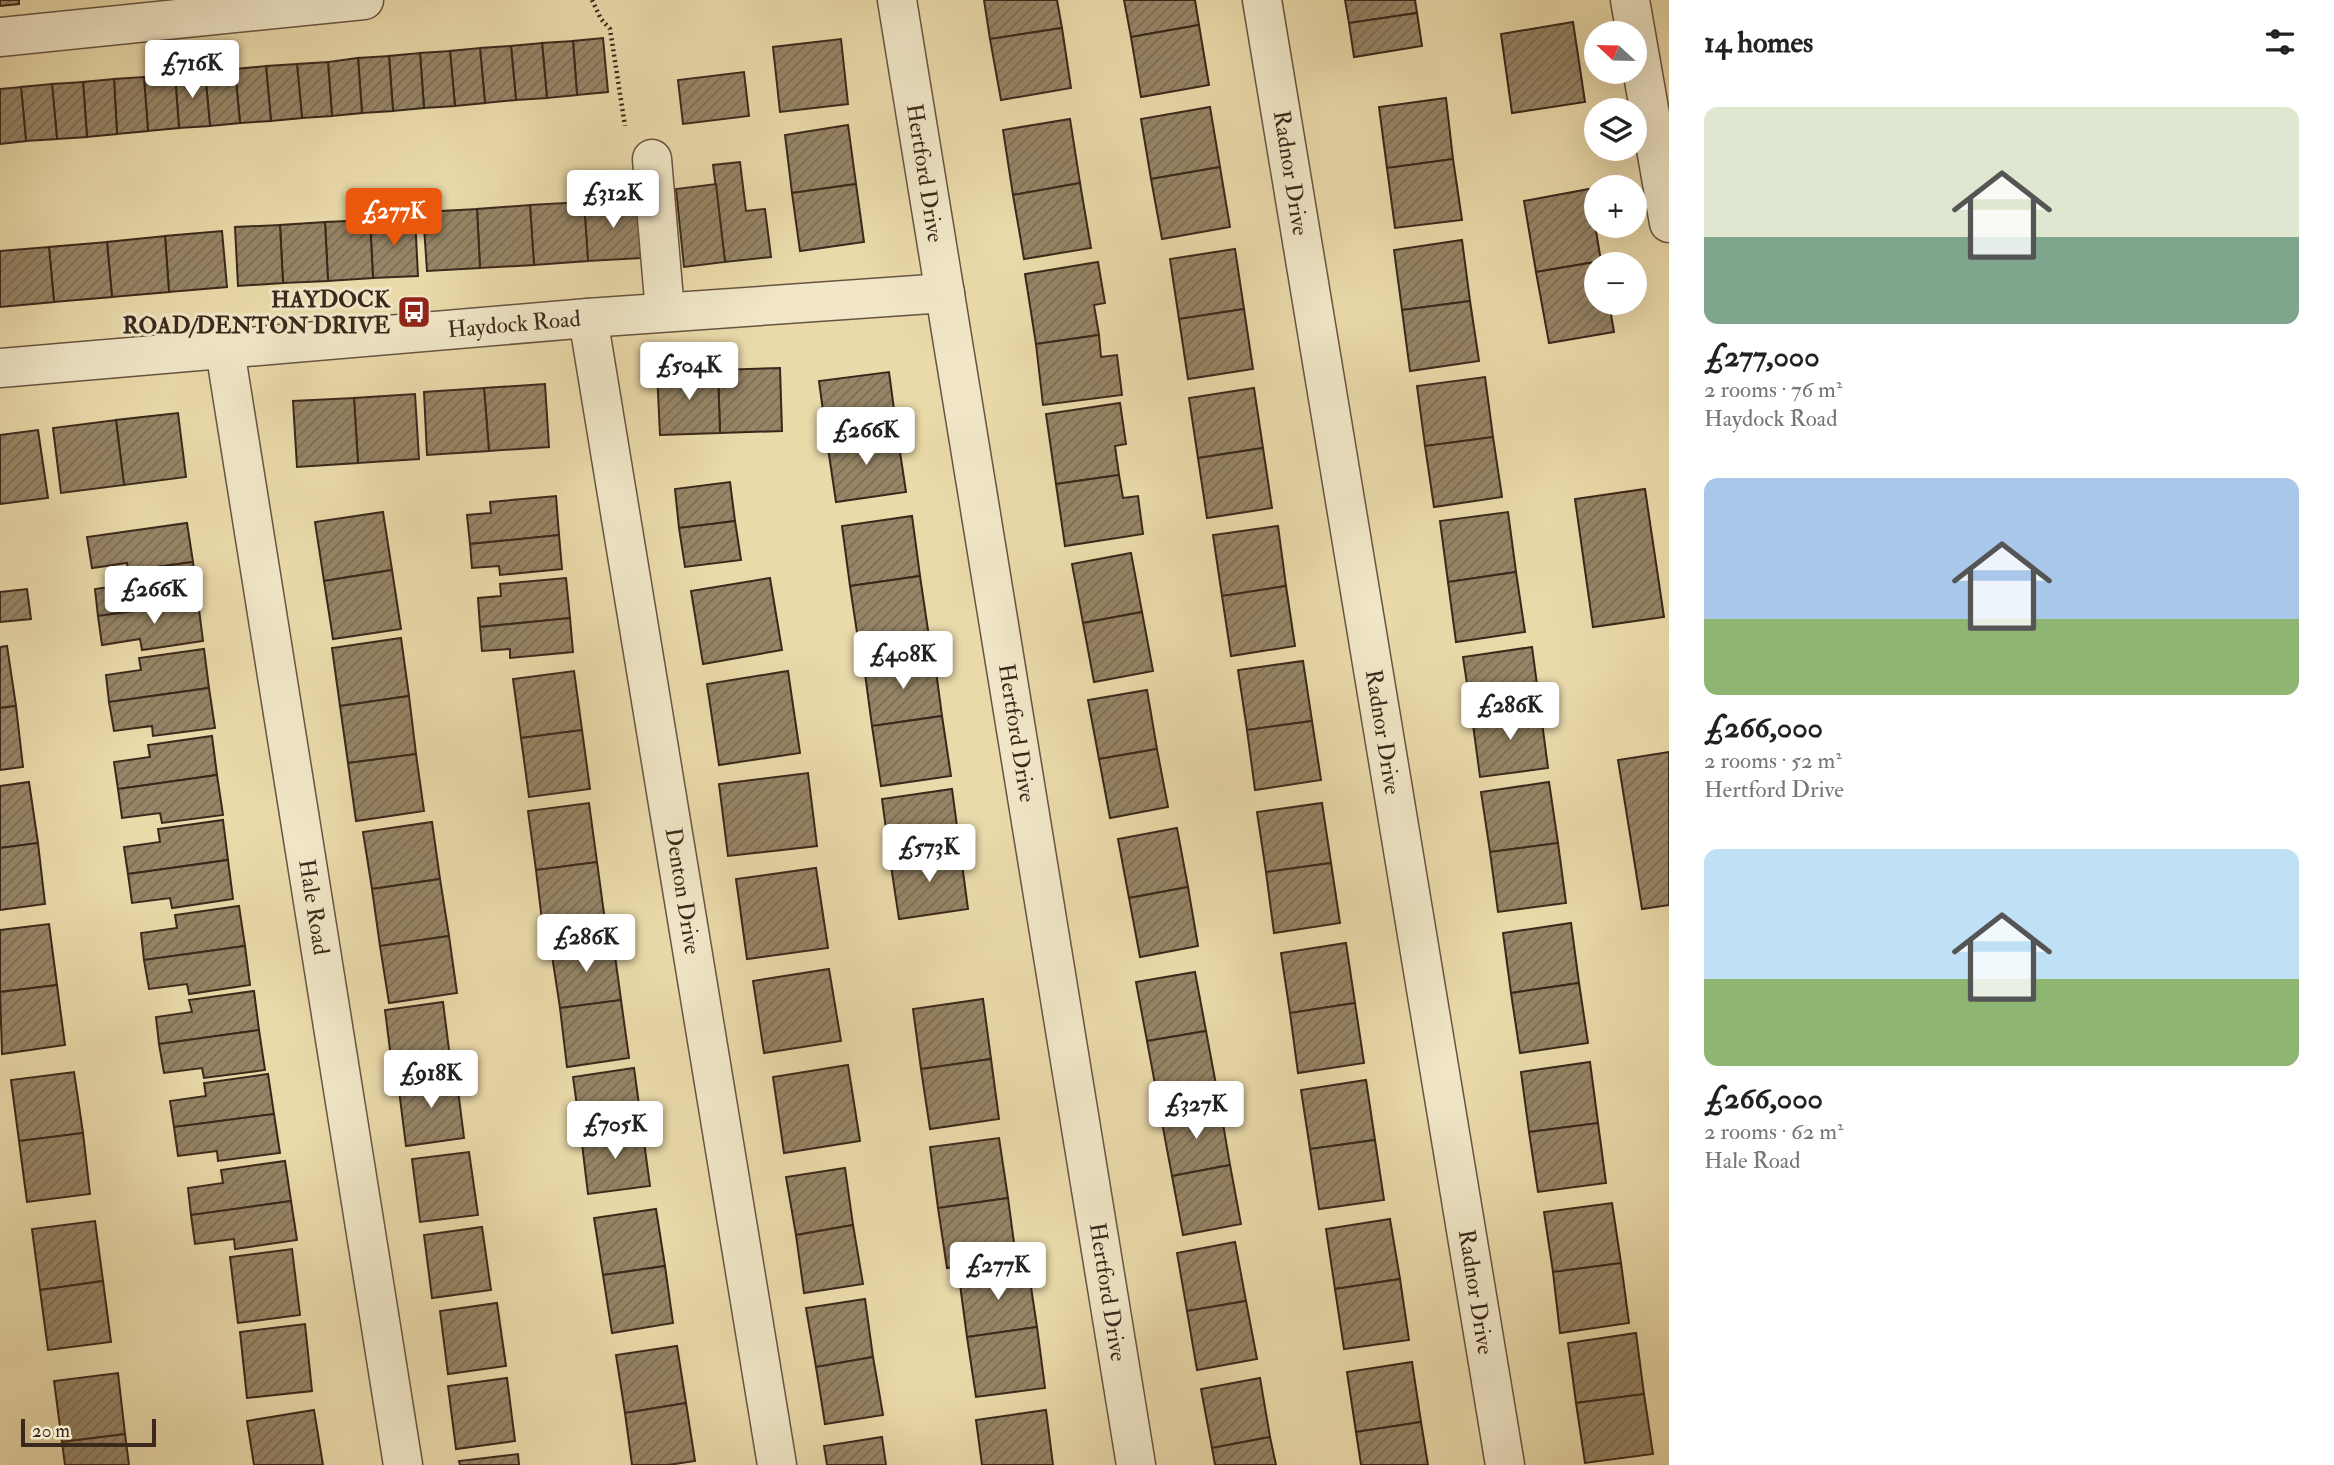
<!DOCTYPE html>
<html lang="en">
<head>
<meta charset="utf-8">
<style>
  :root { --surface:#fff; --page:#f2f2f2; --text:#222; --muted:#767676; --accent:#ea580c }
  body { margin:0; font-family:"IM FELL Double Pica",serif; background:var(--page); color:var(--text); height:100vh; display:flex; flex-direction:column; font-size:26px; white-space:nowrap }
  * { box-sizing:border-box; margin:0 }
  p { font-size:23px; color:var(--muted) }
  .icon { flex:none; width:38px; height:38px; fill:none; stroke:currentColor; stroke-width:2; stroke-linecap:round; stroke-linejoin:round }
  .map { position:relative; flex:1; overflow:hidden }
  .details { display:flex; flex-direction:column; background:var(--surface); width:665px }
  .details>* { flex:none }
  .needle { width:46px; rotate:292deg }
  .tools { position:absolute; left:1584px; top:21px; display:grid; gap:14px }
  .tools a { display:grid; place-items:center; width:63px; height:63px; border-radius:50%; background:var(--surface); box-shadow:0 7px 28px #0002; font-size:35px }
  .scale { position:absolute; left:21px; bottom:18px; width:135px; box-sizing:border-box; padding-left:7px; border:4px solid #3b281c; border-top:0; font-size:19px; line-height:24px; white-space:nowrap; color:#3b281c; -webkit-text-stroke:5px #f1e7c8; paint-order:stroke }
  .price { position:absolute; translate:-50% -60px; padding:0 16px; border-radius:7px; background:#fff; color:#222; font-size:23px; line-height:46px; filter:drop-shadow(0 2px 4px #0008) }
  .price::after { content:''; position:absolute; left:50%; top:42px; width:21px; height:16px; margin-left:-10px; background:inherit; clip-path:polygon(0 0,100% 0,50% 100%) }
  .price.active { background:var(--accent); color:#fff }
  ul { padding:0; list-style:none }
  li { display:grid; align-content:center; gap:14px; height:371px; padding:0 35px }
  li span { display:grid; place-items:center; height:217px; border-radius:14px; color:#555 }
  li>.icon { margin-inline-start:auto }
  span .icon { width:126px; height:126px; fill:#fffc; stroke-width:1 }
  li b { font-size:30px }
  h2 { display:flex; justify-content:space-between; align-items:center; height:84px; padding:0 35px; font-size:30px }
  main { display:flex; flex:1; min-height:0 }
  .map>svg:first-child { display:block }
</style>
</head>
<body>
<main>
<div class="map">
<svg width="1669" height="1465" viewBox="0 0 1669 1465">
  <defs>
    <pattern id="building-hatch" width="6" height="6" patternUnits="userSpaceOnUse" patternTransform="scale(1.75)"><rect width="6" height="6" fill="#968566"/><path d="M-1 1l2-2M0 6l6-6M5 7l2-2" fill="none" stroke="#7c6d53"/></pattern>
  </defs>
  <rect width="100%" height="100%" fill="#eadaaa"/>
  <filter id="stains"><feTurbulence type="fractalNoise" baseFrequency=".00286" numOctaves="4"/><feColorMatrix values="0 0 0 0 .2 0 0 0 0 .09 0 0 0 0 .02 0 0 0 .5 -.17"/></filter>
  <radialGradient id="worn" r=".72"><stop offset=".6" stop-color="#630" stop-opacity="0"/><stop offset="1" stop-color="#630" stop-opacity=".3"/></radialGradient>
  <!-- building -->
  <g fill="url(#building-hatch)" stroke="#3b281c" stroke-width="2">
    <path d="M0,0H19V4L0,6Z"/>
    <path d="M984,0H1057L1062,28L990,39Z"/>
    <path d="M1124,0H1195L1199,25L1131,37Z"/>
    <path d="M1345,0H1415L1417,13L1349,23Z"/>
    <path d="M1417,13L1422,46L1354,57L1349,23Z"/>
    <path d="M1573,22L1585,102L1512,113L1501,34Z"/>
    <path d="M1199,25L1209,85L1141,97L1131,37Z"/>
    <path d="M1062,28L1071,88L1001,100L990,39Z"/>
    <path d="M603,38L608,92L577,95L573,41Z"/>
    <path d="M841,39L848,104L780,112L773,47Z"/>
    <path d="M573,41L577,95L547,98L542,43Z"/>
    <path d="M542,43L547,98L516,100L511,46Z"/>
    <path d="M511,46L516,100L485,103L480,48Z"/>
    <path d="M480,48L485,103L455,106L450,51Z"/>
    <path d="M450,51L455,106L424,108L420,53Z"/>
    <path d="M420,53L424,108L393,111L389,56Z"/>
    <path d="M389,56L393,111L362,113L358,58Z"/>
    <path d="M358,58L362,113L332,116L328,62Z"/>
    <path d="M328,62L332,116L302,118L297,64Z"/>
    <path d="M297,64L302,118L271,121L266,66Z"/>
    <path d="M266,66L271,121L240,123L235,69Z"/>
    <path d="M235,69L240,123L210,126L205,72Z"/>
    <path d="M205,72L210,126L179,128L175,74Z"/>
    <path d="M744,72L749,116L683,124L678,80Z"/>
    <path d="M175,74L179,128L148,131L144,77Z"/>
    <path d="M144,77L148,131L117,134L114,79Z"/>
    <path d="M114,79L117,134L87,137L83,82Z"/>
    <path d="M83,82L87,137L57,139L52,84Z"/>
    <path d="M52,84L57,139L26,141L21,87Z"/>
    <path d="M21,87L26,141L0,144V89Z"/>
    <path d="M1446,98L1453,159L1387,168L1379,107Z"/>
    <path d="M1210,107L1220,167L1151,179L1141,119Z"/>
    <path d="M1070,119L1080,183L1013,195L1003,130Z"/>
    <path d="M848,125L856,184L792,193L785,135Z"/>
    <path d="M1453,159L1462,220L1395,228L1387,168Z"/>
    <path d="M740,162L746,211L765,209L771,257L725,262L713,165Z"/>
    <path d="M1220,167L1230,227L1162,239L1151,179Z"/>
    <path d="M1080,183L1091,248L1024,259L1013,195Z"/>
    <path d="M716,184L725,262L684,267L676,189Z"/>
    <path d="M856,184L864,242L800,251L792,193Z"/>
    <path d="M1589,189L1601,261L1536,272L1524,201Z"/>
    <path d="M638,199L641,258L588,261L584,202Z"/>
    <path d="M584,202L588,261L534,265L530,205Z"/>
    <path d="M530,205L534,265L480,268L477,209Z"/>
    <path d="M477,209L480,268L427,271L423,212Z"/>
    <path d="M415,217L418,276L373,278L370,220Z"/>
    <path d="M370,220L373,278L328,281L325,222Z"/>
    <path d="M325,222L328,281L283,283L280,225Z"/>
    <path d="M280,225L283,283L238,286L235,227Z"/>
    <path d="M222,231L227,287L169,292L165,236Z"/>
    <path d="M165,236L169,292L112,297L107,242Z"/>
    <path d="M1462,240L1470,301L1402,310L1394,250Z"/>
    <path d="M107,242L112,297L54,302L49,247Z"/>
    <path d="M49,247L54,302L0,307V251Z"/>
    <path d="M1235,249L1244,309L1179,319L1170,259Z"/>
    <path d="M1601,261L1602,264H1596V303H1609L1614,332L1549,343L1536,272Z"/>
    <path d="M1098,262L1105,303L1094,305L1099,335L1036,344L1025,274Z"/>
    <path d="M1470,301L1479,361L1410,371L1402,310Z"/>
    <path d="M1244,309L1253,369L1188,379L1179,319Z"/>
    <path d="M1099,335L1101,357L1117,355L1122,395L1043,405L1036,344Z"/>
    <path d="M780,368L782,431L720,433L718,370Z"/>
    <path d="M718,370L720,433L660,435L657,372Z"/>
    <path d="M889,372L897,432L827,441L819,381Z"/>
    <path d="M1485,377L1493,437L1425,446L1417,386Z"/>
    <path d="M545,384L549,447L489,451L484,388Z"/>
    <path d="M484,388L489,451L427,455L424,392Z"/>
    <path d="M1254,388L1263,448L1198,458L1189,398Z"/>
    <path d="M415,394L419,459L358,463L354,398Z"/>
    <path d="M354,398L358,463L297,467L293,401Z"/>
    <path d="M1120,403L1126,444L1115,446L1119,475L1056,484L1046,414Z"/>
    <path d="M178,413L186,477L124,485L116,420Z"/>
    <path d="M116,420L124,485L61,493L53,428Z"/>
    <path d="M38,430L48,498L0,504V435Z"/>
    <path d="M897,432L906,492L836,502L827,441Z"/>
    <path d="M1493,437L1502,497L1434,507L1425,446Z"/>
    <path d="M1263,448L1272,508L1207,518L1198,458Z"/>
    <path d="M1119,475L1123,498L1138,496L1143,534L1065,546L1056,484Z"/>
    <path d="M730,482L735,521L679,528L675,489Z"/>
    <path d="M1645,489L1664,617L1593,627L1575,499Z"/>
    <path d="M556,496L559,535L470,544L467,515L491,513L490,502Z"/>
    <path d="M383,512L392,570L324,581L315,522Z"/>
    <path d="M1508,512L1516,572L1448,582L1440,521Z"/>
    <path d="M912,516L920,576L850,586L842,526Z"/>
    <path d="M735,521L741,560L685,567L679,528Z"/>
    <path d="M187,523L193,562L128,571L127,563L92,568L87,537Z"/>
    <path d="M1278,526L1286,586L1222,596L1213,535Z"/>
    <path d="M559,535L562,569L500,575L499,566L472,568L470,544Z"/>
    <path d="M1131,553L1142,612L1083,623L1072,564Z"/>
    <path d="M193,562L198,602L98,616L95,589L130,584L128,571Z"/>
    <path d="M392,570L401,629L333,639L324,581Z"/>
    <path d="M1516,572L1525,632L1456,642L1448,582Z"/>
    <path d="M920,576L929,637L859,646L850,586Z"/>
    <path d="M566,578L570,618L480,627L478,598L501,596L500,584Z"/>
    <path d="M770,578L782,650L703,664L691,591Z"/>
    <path d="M1286,586L1295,646L1231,656L1222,596Z"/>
    <path d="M27,589L31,619L0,622V592Z"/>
    <path d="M198,602L203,641L142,650L140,639L102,645L98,616Z"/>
    <path d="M1142,612L1153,671L1094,682L1083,623Z"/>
    <path d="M570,618L573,652L510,658V649L482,651L480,627Z"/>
    <path d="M401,638L409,696L340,706L332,648Z"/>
    <path d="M7,646L16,706L0,708V647Z"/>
    <path d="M1532,647L1540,707L1472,717L1463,657Z"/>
    <path d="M204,649L209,688L109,702L106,675L141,670L139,658Z"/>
    <path d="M934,656L942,716L872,726L864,666Z"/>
    <path d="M1303,661L1312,721L1247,730L1238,670Z"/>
    <path d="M574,671L582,730L521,738L513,679Z"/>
    <path d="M788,671L800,753L719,765L707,684Z"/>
    <path d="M209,688L215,728L153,736L152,726L114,731L109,702Z"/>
    <path d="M1147,690L1157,749L1099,759L1088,700Z"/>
    <path d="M409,696L416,754L348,763L340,706Z"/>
    <path d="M16,706L23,767L0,770V708Z"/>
    <path d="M1540,707L1548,768L1480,777L1472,717Z"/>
    <path d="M942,716L951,776L881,786L872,726Z"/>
    <path d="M1312,721L1321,780L1255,790L1247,730Z"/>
    <path d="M582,730L590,789L529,797L521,738Z"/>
    <path d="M212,736L217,775L118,789L114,762L150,757L148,745Z"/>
    <path d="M1157,749L1168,807L1110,818L1099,759Z"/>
    <path d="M1669,752V905L1642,909L1618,760Z"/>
    <path d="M416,754L424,811L356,821L348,763Z"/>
    <path d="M808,773L817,846L728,856L719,784Z"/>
    <path d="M217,775L223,815L162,823L160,813L122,818L118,789Z"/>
    <path d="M29,782L38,843L0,848V786Z"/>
    <path d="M1549,782L1558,843L1490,852L1481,792Z"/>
    <path d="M952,789L960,849L890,859L882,799Z"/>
    <path d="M589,803L597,862L536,870L528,811Z"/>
    <path d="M1322,803L1331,863L1266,872L1257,812Z"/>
    <path d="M223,820L228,860L128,874L124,847L160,842L158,829Z"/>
    <path d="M432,822L440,879L372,889L363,832Z"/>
    <path d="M1177,828L1188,887L1129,898L1118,839Z"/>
    <path d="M38,843L45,904L0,910V848Z"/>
    <path d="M1558,843L1566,903L1498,912L1490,852Z"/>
    <path d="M960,849L968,909L899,919L890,859Z"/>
    <path d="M228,860L233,899L172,908L170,898L132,903L128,874Z"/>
    <path d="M597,862L605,921L543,929L536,870Z"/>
    <path d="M1331,863L1340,923L1274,933L1266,872Z"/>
    <path d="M816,868L828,948L747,959L736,879Z"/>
    <path d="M440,879L449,936L380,946L372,889Z"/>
    <path d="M1188,887L1198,946L1140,957L1129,898Z"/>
    <path d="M239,906L245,946L144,960L141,933L177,928L175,915Z"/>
    <path d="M1571,923L1579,983L1511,993L1503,933Z"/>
    <path d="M49,924L57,985L0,992V930Z"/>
    <path d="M449,936L457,993L389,1003L380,946Z"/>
    <path d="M613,941L621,1000L560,1008L551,949Z"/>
    <path d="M1346,943L1355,1003L1290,1013L1281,953Z"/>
    <path d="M245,946L250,985L189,994L187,984L149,989L144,960Z"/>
    <path d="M829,969L841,1041L764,1053L753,981Z"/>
    <path d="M1195,972L1206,1031L1147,1041L1136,982Z"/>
    <path d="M1579,983L1588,1043L1520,1053L1511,993Z"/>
    <path d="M57,985L65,1045L2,1054L0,992Z"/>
    <path d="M254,991L259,1030L159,1044L156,1017L192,1012L189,1000Z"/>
    <path d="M983,999L991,1059L921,1069L913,1009Z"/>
    <path d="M621,1000L629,1058L567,1067L560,1008Z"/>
    <path d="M443,1002L451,1066L393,1074L385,1010Z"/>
    <path d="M1355,1003L1364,1063L1298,1073L1290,1013Z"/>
    <path d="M259,1030L265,1070L204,1078L202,1068L164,1073L159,1044Z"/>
    <path d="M1206,1031L1217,1090L1158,1100L1147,1041Z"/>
    <path d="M991,1059L999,1119L930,1129L921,1069Z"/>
    <path d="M1590,1062L1598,1123L1529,1132L1521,1072Z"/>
    <path d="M848,1065L860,1141L784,1153L773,1077Z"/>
    <path d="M634,1068L642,1127L581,1135L573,1077Z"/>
    <path d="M74,1072L83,1133L19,1141L11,1080Z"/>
    <path d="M268,1074L274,1114L174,1127L170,1101L206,1096L204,1083Z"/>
    <path d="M456,1074L464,1138L406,1146L398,1082Z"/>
    <path d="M1366,1080L1375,1140L1310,1149L1301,1090Z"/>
    <path d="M1220,1106L1230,1165L1172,1176L1161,1117Z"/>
    <path d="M274,1114L280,1153L218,1161L217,1151L178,1156L174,1127Z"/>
    <path d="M1598,1123L1606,1183L1538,1192L1529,1132Z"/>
    <path d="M642,1127L650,1186L588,1194L581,1135Z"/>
    <path d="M83,1133L90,1194L27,1202L19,1141Z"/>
    <path d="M999,1138L1008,1198L938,1208L930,1147Z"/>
    <path d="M1375,1140L1384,1200L1319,1209L1310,1149Z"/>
    <path d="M469,1152L478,1215L420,1222L412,1159Z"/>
    <path d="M285,1161L291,1201L191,1215L188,1188L223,1183L221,1170Z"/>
    <path d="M1230,1165L1241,1224L1183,1235L1172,1176Z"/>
    <path d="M845,1168L853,1225L796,1235L786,1177Z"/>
    <path d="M1008,1198L1016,1258L947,1268L938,1208Z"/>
    <path d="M291,1201L297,1240L235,1249L234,1239L195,1244L191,1215Z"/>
    <path d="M1612,1203L1621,1263L1553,1272L1544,1212Z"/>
    <path d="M656,1209L665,1266L603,1275L594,1218Z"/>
    <path d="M1390,1219L1400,1279L1335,1289L1326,1229Z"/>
    <path d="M95,1221L103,1281L40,1290L32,1229Z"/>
    <path d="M853,1225L863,1284L804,1293L796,1235Z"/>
    <path d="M482,1227L491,1290L432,1298L424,1235Z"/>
    <path d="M1235,1242L1246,1301L1187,1311L1177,1253Z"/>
    <path d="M292,1249L300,1315L238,1323L230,1257Z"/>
    <path d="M1621,1263L1629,1323L1560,1333L1553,1272Z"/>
    <path d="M665,1266L673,1323L612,1333L603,1275Z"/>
    <path d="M1028,1267L1037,1327L967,1337L959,1277Z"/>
    <path d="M1400,1279L1409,1340L1344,1349L1335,1289Z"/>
    <path d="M103,1281L111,1342L48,1350L40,1290Z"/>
    <path d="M865,1299L873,1357L816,1367L806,1308Z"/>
    <path d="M1246,1301L1257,1359L1197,1370L1187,1311Z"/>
    <path d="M497,1303L506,1366L448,1374L440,1311Z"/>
    <path d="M305,1324L312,1391L247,1398L240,1332Z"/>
    <path d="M1037,1327L1045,1388L976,1397L967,1337Z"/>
    <path d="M1636,1333L1644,1394L1576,1403L1568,1343Z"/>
    <path d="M677,1346L686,1403L625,1413L616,1355Z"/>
    <path d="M873,1357L883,1415L825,1424L816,1367Z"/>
    <path d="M1412,1362L1421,1422L1356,1432L1347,1372Z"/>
    <path d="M118,1373L125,1434L62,1442L54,1381Z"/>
    <path d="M507,1378L515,1441L456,1449L448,1386Z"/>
    <path d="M1260,1378L1270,1437L1212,1448L1201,1389Z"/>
    <path d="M1644,1394L1653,1454L1585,1463L1576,1403Z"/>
    <path d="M686,1403L695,1461L668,1465H632L625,1413Z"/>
    <path d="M314,1410L323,1465H254L247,1421Z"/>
    <path d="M1046,1410L1053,1465H982L976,1420Z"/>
    <path d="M1421,1422L1428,1465H1361L1356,1432Z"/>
    <path d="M125,1434L129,1465H65L62,1442Z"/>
    <path d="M882,1437L886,1465H827L824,1446Z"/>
    <path d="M1270,1437L1276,1465H1215L1212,1448Z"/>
    <path d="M518,1454L519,1465H460L459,1461Z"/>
  </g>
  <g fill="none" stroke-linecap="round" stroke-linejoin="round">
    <defs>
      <g id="minor">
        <path d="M897,0L1136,1465"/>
        <path d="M1262,0L1505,1465"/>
        <path d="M1630,0L1669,223"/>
        <path d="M0,37L364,0"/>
        <path d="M652,159L665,312"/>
        <path d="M588,318L777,1465"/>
        <path d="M225,350L403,1465"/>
        <path d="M0,368L588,318L945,293"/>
      </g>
    </defs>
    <!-- minor casing -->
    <use href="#minor" stroke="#675440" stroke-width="41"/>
    <!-- path -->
    <path stroke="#3b281c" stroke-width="4.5" stroke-dasharray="2 3.5" stroke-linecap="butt" d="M592,0L601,19L610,29L625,126"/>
    <!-- minor -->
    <use href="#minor" stroke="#f1e7c8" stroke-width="38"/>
  </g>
  <!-- icons -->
  <defs>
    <symbol id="bus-square" viewBox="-11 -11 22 22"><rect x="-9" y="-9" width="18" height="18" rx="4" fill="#8f2418" stroke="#f1e7c8"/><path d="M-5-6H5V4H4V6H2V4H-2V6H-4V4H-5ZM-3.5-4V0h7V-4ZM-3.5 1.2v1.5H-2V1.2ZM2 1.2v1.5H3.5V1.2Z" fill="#fff"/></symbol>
  </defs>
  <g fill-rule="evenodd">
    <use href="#bus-square" x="395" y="293" width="38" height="38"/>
  </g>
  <g text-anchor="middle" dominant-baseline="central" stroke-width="6" stroke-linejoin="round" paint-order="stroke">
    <!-- street labels -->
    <g font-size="23" fill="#3b281c" stroke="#f1e7c8">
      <text transform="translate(925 173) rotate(81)">Hertford Drive</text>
      <text transform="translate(1291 173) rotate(81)">Radnor Drive</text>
      <text transform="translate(514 324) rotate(-5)">Haydock Road</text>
      <text transform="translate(1383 732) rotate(81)">Radnor Drive</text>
      <text transform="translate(1017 733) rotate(81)">Hertford Drive</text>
      <text transform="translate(683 891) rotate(81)">Denton Drive</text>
      <text transform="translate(314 907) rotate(81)">Hale Road</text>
      <text transform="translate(1108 1292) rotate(81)">Hertford Drive</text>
      <text transform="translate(1476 1292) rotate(81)">Radnor Drive</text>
    </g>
    <!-- poi labels -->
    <g font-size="23" font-weight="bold" fill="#3b281c" stroke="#f1e7c8" text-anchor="end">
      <text x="390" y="299">HAYDOCK<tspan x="390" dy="26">ROAD/DENTON DRIVE</tspan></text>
    </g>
  </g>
  <rect width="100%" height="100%" filter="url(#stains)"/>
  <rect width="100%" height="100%" fill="url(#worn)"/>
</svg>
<div class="tools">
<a><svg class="needle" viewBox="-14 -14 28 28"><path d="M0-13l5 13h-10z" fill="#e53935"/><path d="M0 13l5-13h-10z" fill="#767676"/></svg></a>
<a><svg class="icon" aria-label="layers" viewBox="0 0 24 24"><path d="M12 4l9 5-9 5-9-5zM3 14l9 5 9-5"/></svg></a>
<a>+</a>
<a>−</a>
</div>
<div class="scale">20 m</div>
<b class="price" style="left:192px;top:100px">£716K</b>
<b class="price" style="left:613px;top:230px">£312K</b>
<b class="price active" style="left:394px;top:248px">£277K</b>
<b class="price" style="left:689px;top:402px">£504K</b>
<b class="price" style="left:866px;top:467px">£266K</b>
<b class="price" style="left:154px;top:626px">£266K</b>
<b class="price" style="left:903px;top:691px">£408K</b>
<b class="price" style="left:1510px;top:742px">£286K</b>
<b class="price" style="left:929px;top:884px">£573K</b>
<b class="price" style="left:586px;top:974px">£286K</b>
<b class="price" style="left:431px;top:1110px">£918K</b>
<b class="price" style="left:1196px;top:1141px">£327K</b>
<b class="price" style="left:615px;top:1161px">£705K</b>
<b class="price" style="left:998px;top:1302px">£277K</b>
</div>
<section class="details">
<h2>14 homes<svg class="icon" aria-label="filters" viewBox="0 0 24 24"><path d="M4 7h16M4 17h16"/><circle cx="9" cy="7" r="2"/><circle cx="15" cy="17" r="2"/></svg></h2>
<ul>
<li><span style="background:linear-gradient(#dfe7d0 60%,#7fa58c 0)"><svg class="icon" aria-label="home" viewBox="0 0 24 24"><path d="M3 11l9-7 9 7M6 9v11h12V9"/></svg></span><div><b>£277,000</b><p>2 rooms · 76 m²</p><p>Haydock Road</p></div></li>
<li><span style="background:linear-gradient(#a9c7e8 65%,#8fb573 0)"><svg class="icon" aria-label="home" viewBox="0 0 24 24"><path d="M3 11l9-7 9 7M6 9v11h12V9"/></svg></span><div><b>£266,000</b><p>2 rooms · 52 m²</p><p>Hertford Drive</p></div></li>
<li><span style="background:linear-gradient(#bfe0f5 60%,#8fb573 0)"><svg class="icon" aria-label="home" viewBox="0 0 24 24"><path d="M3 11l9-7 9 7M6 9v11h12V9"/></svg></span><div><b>£266,000</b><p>2 rooms · 62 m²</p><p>Hale Road</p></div></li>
</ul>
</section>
</main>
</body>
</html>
